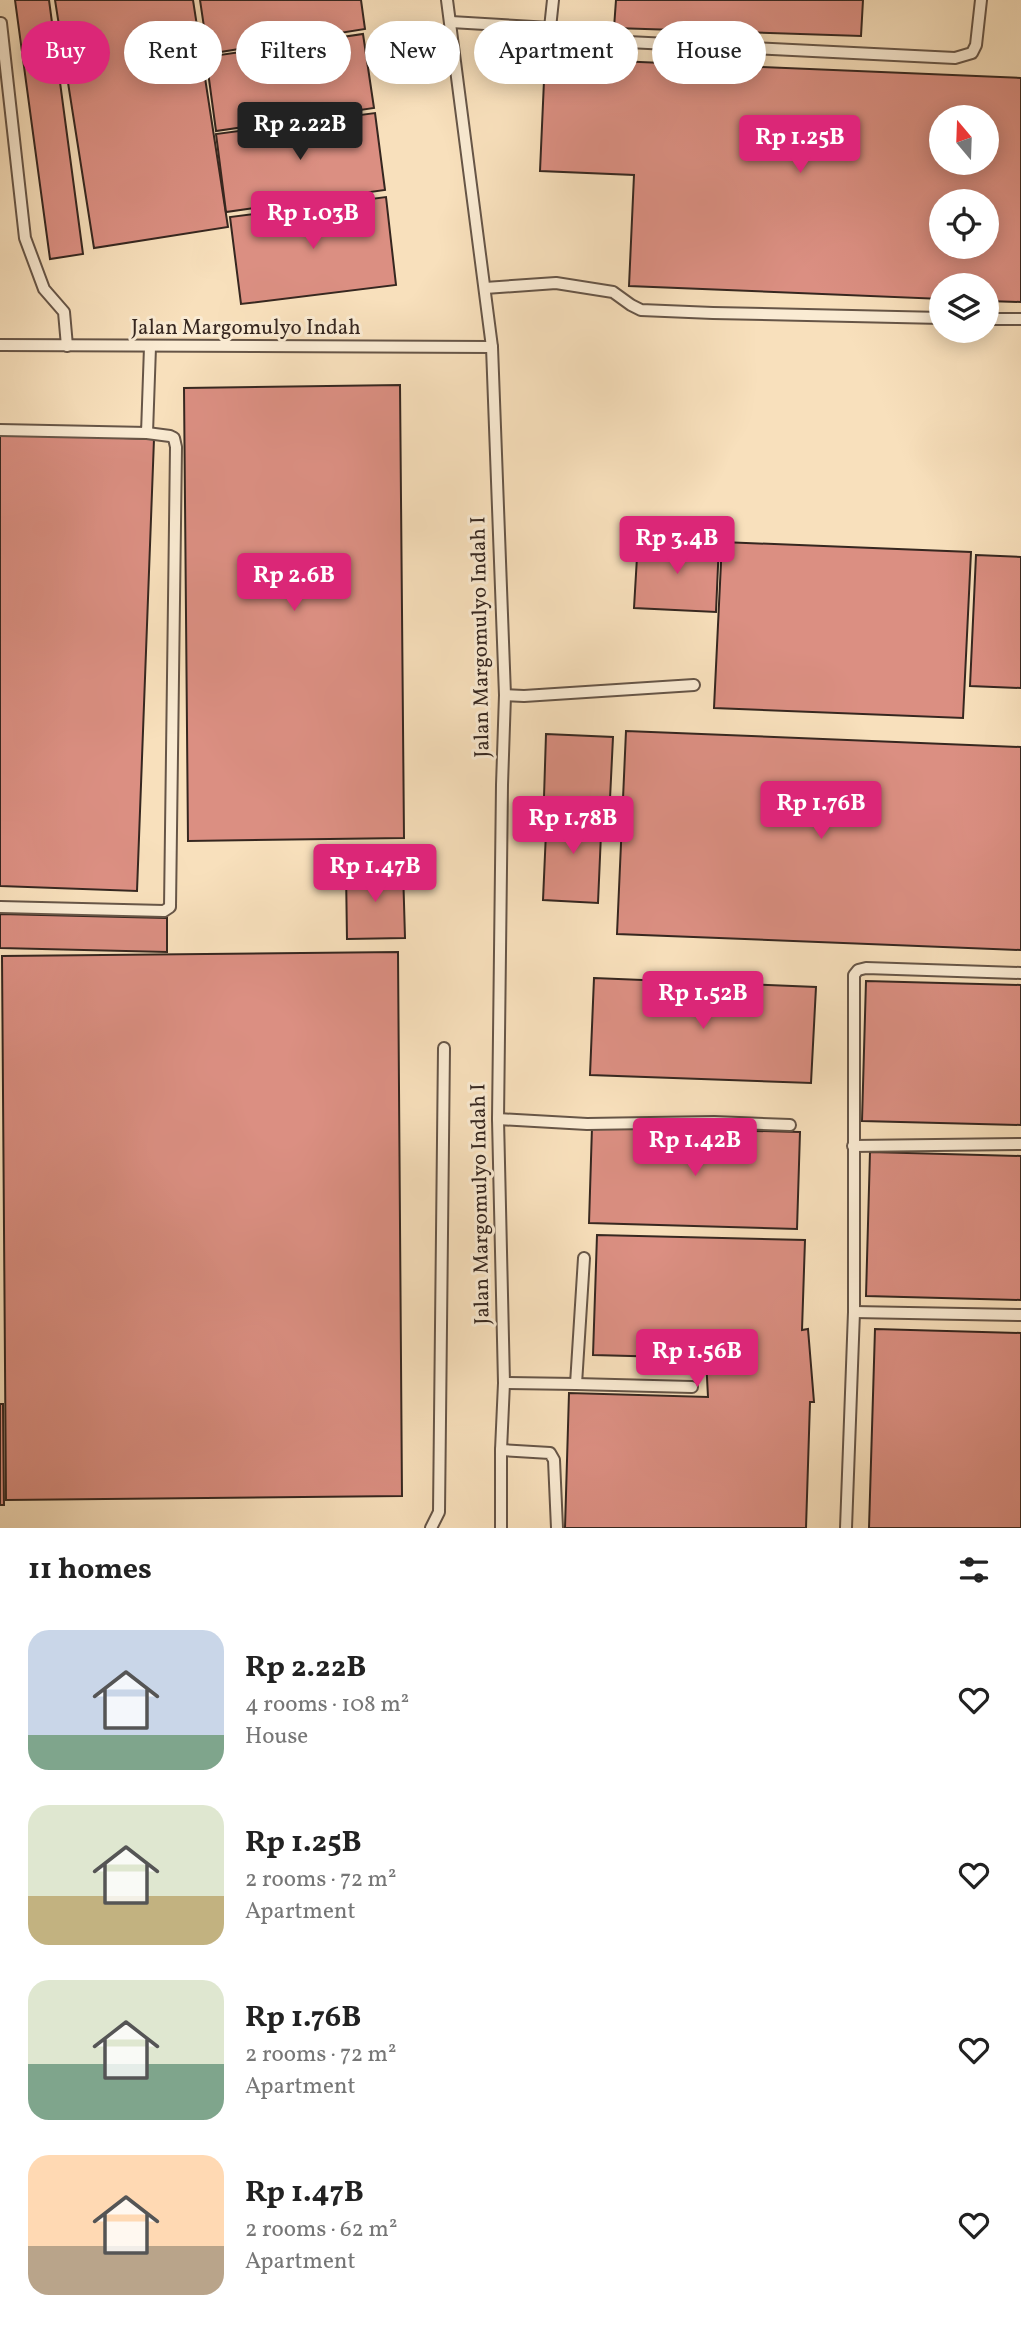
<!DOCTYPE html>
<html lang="en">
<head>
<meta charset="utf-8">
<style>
  :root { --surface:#fff; --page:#f2f2f2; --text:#222; --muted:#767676; --accent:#db2777 }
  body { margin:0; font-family:Vollkorn,serif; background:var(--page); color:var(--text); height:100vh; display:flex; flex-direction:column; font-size:26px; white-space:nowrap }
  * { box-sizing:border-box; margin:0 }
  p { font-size:23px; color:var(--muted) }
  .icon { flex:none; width:38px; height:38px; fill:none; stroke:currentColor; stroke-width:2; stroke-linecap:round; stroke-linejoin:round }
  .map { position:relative; height:1528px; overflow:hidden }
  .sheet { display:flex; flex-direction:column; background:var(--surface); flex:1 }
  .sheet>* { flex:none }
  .top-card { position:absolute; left:21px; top:21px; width:980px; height:63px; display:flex; gap:14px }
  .needle { width:46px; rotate:341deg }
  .buttons { position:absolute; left:929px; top:105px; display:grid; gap:14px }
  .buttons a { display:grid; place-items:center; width:70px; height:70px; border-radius:50%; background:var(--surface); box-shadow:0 4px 18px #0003; font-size:35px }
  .price { position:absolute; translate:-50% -60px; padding:0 16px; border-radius:7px; background:var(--accent); color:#fff; font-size:23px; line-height:46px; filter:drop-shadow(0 2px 4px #0008) }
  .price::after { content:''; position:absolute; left:50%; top:42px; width:21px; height:16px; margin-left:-10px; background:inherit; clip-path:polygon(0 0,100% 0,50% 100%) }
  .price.active { background:#222; color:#fff }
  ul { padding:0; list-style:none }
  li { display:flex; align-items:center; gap:21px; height:175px; padding:0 28px }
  li span { display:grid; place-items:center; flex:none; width:196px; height:140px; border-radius:21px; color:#555 }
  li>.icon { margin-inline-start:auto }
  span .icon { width:84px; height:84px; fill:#fffc; stroke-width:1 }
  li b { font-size:30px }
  h2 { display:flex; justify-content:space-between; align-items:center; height:84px; padding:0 28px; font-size:30px }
  .tag { padding:0 24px; border-radius:32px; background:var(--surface); box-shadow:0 4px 18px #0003; font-size:24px; line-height:63px }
  .tag.active { background:var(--accent); color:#fff }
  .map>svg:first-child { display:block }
</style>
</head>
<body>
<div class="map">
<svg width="1021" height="1528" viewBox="0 0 1021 1528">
  <rect width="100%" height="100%" fill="#f8e0bc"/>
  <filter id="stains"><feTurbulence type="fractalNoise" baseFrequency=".00286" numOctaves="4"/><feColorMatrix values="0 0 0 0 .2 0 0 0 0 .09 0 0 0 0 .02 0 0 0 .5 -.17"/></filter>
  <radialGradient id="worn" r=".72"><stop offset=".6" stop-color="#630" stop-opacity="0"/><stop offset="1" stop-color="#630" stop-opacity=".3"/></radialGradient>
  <!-- building -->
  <g fill="#db8f82" stroke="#362720" stroke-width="2" fill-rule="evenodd">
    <path d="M15,0H49L83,254L50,259Z"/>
    <path d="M55,0H193L228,227L94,248Z"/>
    <path d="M200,0H361L365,29L208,54Z"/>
    <path d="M616,0H863L861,36L614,28Z"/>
    <path d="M363,34L374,108L216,131L206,57Z"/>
    <path d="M545,58L1021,78V302L987,301V285H942V299L629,286L634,175L540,171ZM942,117H987V163H942ZM942,201H987V247H942Z"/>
    <path d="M375,113L385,190L226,212L216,134Z"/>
    <path d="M386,197L396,285L241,304L230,217Z"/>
    <path d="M400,385L404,838L188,841L184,388Z"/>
    <path d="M0,434L154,439L137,891L0,886Z"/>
    <path d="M638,540L719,543L716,612L634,608Z"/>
    <path d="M722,542L971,552L963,718L714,708Z"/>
    <path d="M976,555L1021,557V688L970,686Z"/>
    <path d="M626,731L1021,747V950L617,934Z"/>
    <path d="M546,734L613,737L610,799L544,797Z"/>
    <path d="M547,809L602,811L598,903L543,900Z"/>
    <path d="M403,869L405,938L347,939L346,871Z"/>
    <path d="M0,914L167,918V952L0,948Z"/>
    <path d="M398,952L402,1496L6,1500L2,956Z"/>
    <path d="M594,978L816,987L811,1083L590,1075Z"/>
    <path d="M866,981L1021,985V1125L862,1121Z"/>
    <path d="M592,1127L800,1132L797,1229L589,1223Z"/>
    <path d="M870,1152L1021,1156V1300L866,1296Z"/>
    <path d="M597,1235L805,1240L802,1330L808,1329L814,1402H810L806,1528H565L569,1393L708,1397L706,1358L593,1355Z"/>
    <path d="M875,1329L1021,1333V1528H869Z"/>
    <path d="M0,1404H3L4,1505H0Z"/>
  </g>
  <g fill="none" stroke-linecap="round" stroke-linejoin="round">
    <defs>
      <g id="service">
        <path d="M447,0L492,347L505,695L502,785L498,1119L504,1383L501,1450V1528"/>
        <path d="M451,22L550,28L553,0"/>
        <path d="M1,23L25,238L44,289L64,312L67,346"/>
        <path d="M550,28L628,42L955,58L972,53L976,45L981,0"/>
        <path d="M485,288L556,283L613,292L631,305L641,310L713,313L942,318"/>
        <path d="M987,319H1021"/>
        <path d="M0,345L492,347"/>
        <path d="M0,430L147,433L150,347"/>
        <path d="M505,695L524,696L694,685"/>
        <path d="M0,907L164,911L170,907L176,447L174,438L170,436L147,433"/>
        <path d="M498,1119L587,1124L714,1122L790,1125"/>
        <path d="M853,1146L1021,1144"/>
        <path d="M854,1312L1021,1315"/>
        <path d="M504,1383L576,1384L584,1258"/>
        <path d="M576,1384L692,1387"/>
        <path d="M501,1450L550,1453L554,1460L557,1528"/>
        <path d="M431,1528L439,1512L444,1048"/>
        <path d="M846,1528L854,1312V975L858,970L866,968L1021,973"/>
      </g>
    </defs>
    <!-- service casing -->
    <use href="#service" stroke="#665547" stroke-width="14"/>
    <!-- service -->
    <use href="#service" stroke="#faebd3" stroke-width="10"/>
  </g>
  <g text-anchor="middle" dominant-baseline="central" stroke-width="6" stroke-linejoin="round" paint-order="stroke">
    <!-- street labels -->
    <g font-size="21" fill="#362720" stroke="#faebd3">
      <text x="246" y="328">Jalan Margomulyo Indah</text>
      <text transform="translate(481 637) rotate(-91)">Jalan Margomulyo Indah I</text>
      <text transform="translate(481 1204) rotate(-91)">Jalan Margomulyo Indah I</text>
    </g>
  </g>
  <rect width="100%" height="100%" filter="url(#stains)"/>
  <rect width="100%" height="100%" fill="url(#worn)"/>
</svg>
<div class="buttons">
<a><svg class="needle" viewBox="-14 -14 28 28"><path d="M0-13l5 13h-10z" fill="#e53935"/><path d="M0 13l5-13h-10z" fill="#767676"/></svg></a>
<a><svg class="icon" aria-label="locate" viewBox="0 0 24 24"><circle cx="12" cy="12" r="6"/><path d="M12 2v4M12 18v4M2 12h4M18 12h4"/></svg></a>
<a><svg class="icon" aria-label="layers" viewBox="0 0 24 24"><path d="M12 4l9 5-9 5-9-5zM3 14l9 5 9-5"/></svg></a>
</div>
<b class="price active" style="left:300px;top:162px">Rp 2.22B</b>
<b class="price" style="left:800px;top:175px">Rp 1.25B</b>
<b class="price" style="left:313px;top:251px">Rp 1.03B</b>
<b class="price" style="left:677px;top:576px">Rp 3.4B</b>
<b class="price" style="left:294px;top:613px">Rp 2.6B</b>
<b class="price" style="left:821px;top:841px">Rp 1.76B</b>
<b class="price" style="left:573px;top:856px">Rp 1.78B</b>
<b class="price" style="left:375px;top:904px">Rp 1.47B</b>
<b class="price" style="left:703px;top:1031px">Rp 1.52B</b>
<b class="price" style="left:695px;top:1178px">Rp 1.42B</b>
<b class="price" style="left:697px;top:1389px">Rp 1.56B</b>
<div class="top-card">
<a class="tag active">Buy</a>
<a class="tag">Rent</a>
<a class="tag">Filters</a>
<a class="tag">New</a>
<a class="tag">Apartment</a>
<a class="tag">House</a>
</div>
</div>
<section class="sheet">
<h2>11 homes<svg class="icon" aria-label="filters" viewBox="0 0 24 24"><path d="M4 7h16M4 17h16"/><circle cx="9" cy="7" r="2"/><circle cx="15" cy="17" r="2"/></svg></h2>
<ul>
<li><span style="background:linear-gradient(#c9d6e8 75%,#7fa58c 0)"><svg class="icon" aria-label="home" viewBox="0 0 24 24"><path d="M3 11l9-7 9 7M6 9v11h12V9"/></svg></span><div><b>Rp 2.22B</b><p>4 rooms · 108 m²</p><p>House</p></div><svg class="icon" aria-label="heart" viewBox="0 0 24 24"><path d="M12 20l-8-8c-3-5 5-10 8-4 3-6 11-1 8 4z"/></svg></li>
<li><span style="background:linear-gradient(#dfe7d0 65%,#c2b280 0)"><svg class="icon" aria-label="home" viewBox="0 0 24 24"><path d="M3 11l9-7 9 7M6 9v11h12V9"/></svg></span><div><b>Rp 1.25B</b><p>2 rooms · 72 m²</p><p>Apartment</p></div><svg class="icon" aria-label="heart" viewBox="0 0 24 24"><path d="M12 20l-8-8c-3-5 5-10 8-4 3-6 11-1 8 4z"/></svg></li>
<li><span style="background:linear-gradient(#dfe7d0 60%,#7fa58c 0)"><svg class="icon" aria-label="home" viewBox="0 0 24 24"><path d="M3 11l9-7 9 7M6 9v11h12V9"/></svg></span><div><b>Rp 1.76B</b><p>2 rooms · 72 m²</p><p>Apartment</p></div><svg class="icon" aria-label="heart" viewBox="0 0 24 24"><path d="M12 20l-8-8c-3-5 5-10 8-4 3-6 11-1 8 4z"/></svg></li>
<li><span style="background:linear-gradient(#ffd9b3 65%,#b9a48a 0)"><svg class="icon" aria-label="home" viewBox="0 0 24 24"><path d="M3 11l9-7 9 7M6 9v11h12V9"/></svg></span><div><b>Rp 1.47B</b><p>2 rooms · 62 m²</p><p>Apartment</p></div><svg class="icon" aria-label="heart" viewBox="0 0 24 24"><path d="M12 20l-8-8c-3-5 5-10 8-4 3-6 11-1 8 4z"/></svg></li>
</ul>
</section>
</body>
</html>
